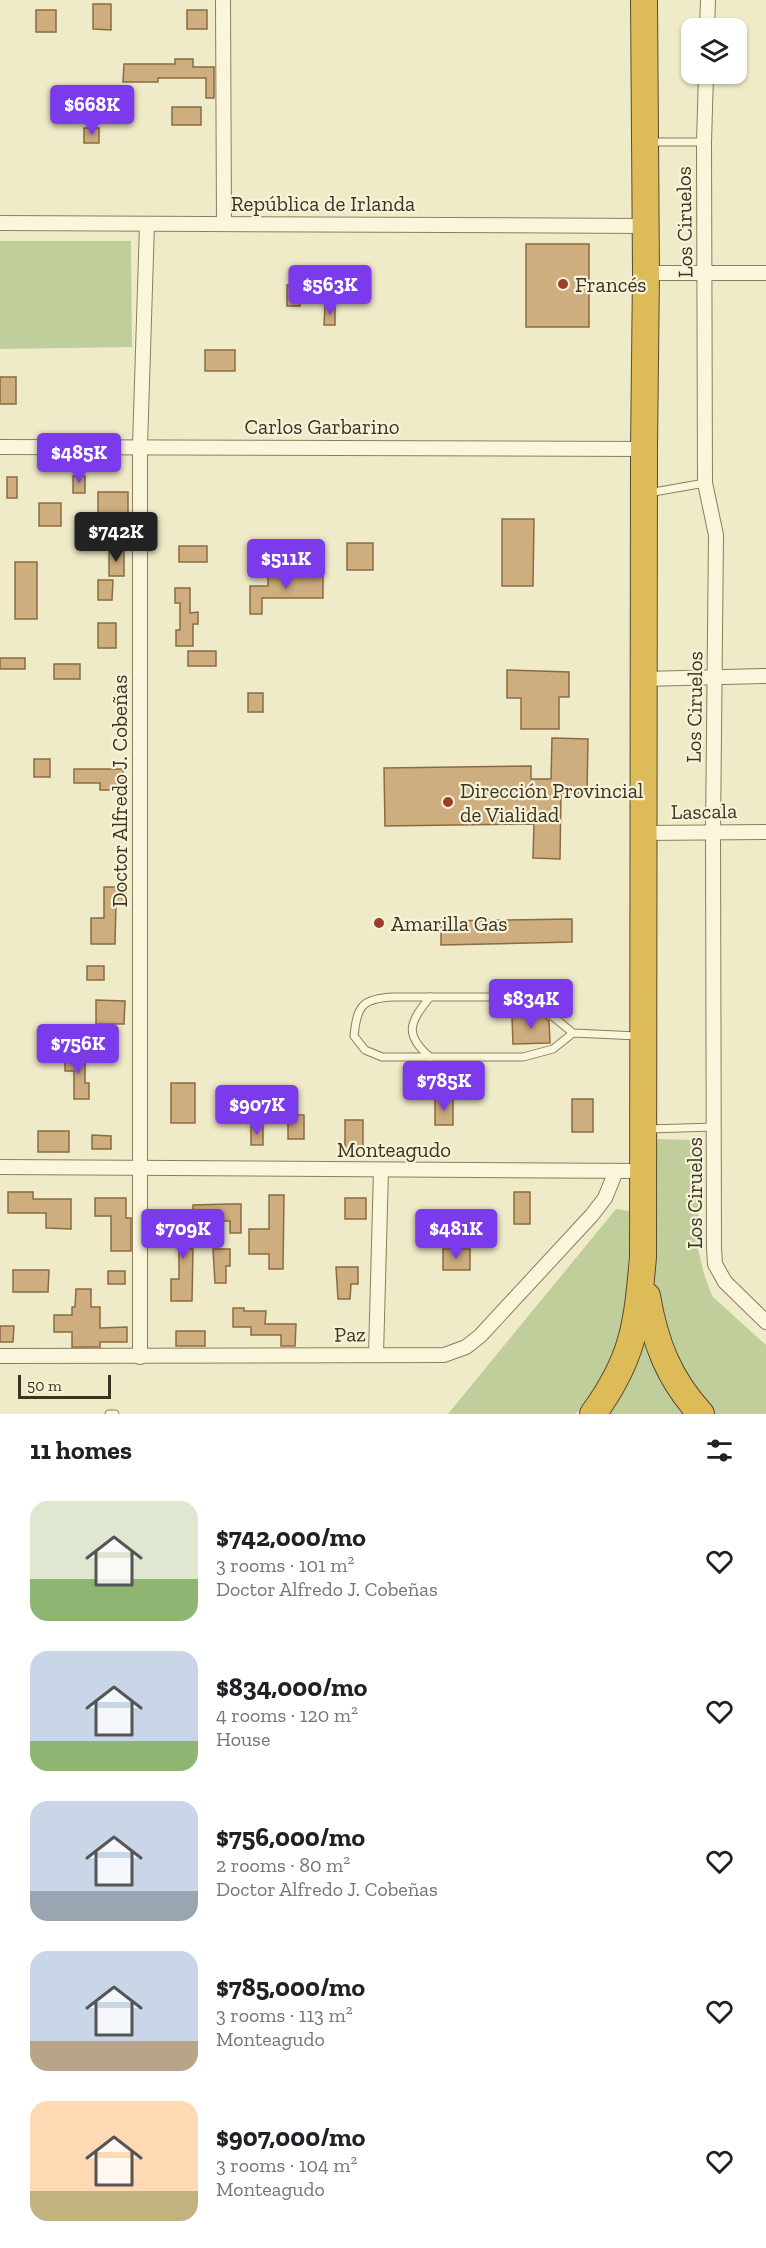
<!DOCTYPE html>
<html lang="en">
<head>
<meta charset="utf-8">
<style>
  :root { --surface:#fff; --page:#f2f2f2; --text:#202124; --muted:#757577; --accent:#7c3aed }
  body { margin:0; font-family:"Zilla Slab",serif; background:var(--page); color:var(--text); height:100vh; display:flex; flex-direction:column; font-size:22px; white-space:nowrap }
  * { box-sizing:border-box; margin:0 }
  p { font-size:20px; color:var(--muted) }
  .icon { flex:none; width:33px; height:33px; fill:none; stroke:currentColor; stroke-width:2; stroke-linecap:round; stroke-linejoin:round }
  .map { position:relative; height:1414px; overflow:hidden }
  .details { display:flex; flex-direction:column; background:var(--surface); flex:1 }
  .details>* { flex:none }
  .tools { position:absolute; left:681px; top:18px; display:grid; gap:12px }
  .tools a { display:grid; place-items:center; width:66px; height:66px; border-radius:12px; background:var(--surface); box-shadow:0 2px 4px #0004; font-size:30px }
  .scale { position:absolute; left:18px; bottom:15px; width:93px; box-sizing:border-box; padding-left:6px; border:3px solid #3c3320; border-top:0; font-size:16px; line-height:21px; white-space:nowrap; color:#3c3320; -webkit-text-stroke:4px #f6f3d8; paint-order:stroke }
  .price { position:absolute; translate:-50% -51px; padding:0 14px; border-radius:6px; background:var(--accent); color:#fff; font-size:20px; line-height:39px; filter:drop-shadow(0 2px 3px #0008) }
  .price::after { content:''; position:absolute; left:50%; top:36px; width:18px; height:14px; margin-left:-9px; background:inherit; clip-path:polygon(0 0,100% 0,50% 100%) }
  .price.selected { background:#222; color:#fff }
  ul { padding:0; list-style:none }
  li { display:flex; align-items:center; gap:18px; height:150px; padding:0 30px }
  li span { display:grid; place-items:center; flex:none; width:168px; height:120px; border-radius:18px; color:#555 }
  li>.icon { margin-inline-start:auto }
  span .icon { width:72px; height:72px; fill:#fffc; stroke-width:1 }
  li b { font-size:26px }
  h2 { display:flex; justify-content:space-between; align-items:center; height:72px; padding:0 30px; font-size:26px }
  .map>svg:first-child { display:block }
</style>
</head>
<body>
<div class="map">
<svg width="766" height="1414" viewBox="0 0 766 1414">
  <rect width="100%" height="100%" fill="#efeac8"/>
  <!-- green -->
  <g fill="#bfce9b">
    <path d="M0,241H131L132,347L0,349Z"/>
    <path d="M657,1139L691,1140L699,1149L698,1249L704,1274L712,1296L766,1345V1414H712L683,1377L658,1313L653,1282Z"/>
    <path d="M616,1209L629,1211C630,1269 629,1330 601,1382C595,1393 586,1402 578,1412L575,1414H448Z"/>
    <path d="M646,1326C652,1360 662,1389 686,1414H605Z"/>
  </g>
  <!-- building -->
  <g fill="#cead7e" stroke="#8b6c42" stroke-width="1.5">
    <path d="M93,4H111V30L93,29Z"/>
    <rect x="36" y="10" width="20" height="22"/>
    <rect x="187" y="10" width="20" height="19"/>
    <path d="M175,59H193V67H214V98H206V78H158V82H123L124,64H175Z"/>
    <rect x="172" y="107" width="29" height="18"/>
    <rect x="84" y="128" width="15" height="15"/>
    <rect x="526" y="244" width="63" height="83"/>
    <path d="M287,285L300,286V306H287Z"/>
    <path d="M325,307H335V325H324Z"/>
    <rect x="205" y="350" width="30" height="21"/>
    <rect x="0" y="377" width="16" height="27"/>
    <rect x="73" y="476" width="12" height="17"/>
    <rect x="7" y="477" width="10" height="21"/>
    <rect x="98" y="492" width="30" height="35"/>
    <rect x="39" y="503" width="22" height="23"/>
    <path d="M502,519H534L533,586H502Z"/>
    <rect x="347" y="543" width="26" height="27"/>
    <rect x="179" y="546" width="28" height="16"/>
    <rect x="109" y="550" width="15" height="26"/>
    <rect x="15" y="562" width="22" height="57"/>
    <path d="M268,576H323V598H262V614H250V586H268Z"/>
    <path d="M98,580H113L112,600H98Z"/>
    <path d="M175,588H190V613L198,612V624H193V646H176V630H180V603H175Z"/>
    <rect x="98" y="623" width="18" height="25"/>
    <rect x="188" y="651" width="28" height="15"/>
    <rect x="0" y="658" width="25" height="11"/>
    <rect x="54" y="664" width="26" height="15"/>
    <path d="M507,670L569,672V697H559V729H521V698H507Z"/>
    <rect x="248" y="693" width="15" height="19"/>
    <path d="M552,738L588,739L587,794L561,793L560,859L533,858L534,824L385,826L384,768L531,766V779H551Z"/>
    <rect x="34" y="759" width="16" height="18"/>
    <path d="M74,769H123V790H100V783H74Z"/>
    <path d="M104,887H126V904H116L115,944H91V918H104Z"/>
    <path d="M572,919V942L441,945V921Z"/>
    <rect x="87" y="966" width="17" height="14"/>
    <path d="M96,1000L125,1001L124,1024H96Z"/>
    <path d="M512,1017H544L549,1021L550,1043L513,1044Z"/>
    <path d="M65,1054H85V1083H89V1099H74V1071H65Z"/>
    <rect x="410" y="1078" width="26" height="11"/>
    <rect x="171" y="1083" width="24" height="40"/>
    <rect x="435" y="1099" width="18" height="26"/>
    <rect x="572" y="1099" width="21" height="33"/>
    <rect x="288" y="1115" width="16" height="24"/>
    <rect x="345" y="1120" width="18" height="30"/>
    <rect x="251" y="1126" width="12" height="19"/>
    <rect x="38" y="1131" width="31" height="21"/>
    <path d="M92,1135L111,1136V1149H92Z"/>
    <path d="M8,1192H33V1199H71V1229L46,1228V1213H8Z"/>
    <rect x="514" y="1192" width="16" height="32"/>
    <path d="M269,1195H284L283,1269H269V1254H249V1229H269Z"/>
    <path d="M95,1198H126V1218H131V1251H111V1216H95Z"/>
    <rect x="345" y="1198" width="21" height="21"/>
    <path d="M230,1204H241V1233H230V1221H193V1205Z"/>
    <path d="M169,1216H191L190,1249H193L192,1301H171V1279H179V1231H169Z"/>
    <path d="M213,1249H230V1266H226V1283H215Z"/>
    <rect x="443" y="1249" width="27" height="21"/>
    <path d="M336,1267H358V1284H351L350,1299H338Z"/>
    <path d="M13,1270H49L48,1292H13Z"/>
    <rect x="108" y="1271" width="17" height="13"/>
    <path d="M76,1289H91V1307H100V1328L127,1327V1342H100V1347H72V1332H54V1315H72V1307H75Z"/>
    <path d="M233,1308H244V1311H266L265,1324H296L295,1346H281V1335H251V1327H233Z"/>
    <path d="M0,1326H14L13,1342H0Z"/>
    <rect x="176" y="1331" width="29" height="15"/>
  </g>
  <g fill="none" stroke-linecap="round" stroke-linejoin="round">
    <defs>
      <g id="lane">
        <path d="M651,142H704"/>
        <path d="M648,493L705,483"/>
        <path d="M430,997C410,1022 403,1034 430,1057"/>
        <path d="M573,1033L553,1049L523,1057H382L365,1050L354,1036C357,1006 362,998 394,997H516L545,1010L573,1033L638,1036"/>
        <path d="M648,1129L715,1127"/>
        <path d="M109,1414H115"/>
      </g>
      <g id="street">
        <path d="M223,0L224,224"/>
        <path d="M707,28L708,0"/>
        <path d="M706,74L704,142L705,483L716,535L713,832L714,1248L715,1264L725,1282L766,1322"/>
        <path d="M0,223L646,226"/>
        <path d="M646,273H766"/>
        <path d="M0,447L644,449"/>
        <path d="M643,679L766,676"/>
        <path d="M643,833L766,832"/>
        <path d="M0,1167L643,1171"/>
        <path d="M376,1355L381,1170"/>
        <path d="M0,1356L444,1355L466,1347L480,1336L592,1215L605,1198L616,1171"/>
        <path d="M140,1357V446L147,224"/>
      </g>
      <g id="highway">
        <path d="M647,1296C655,1343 669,1379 701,1414"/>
        <path d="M593,1414C634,1358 637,1324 643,1257L644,449L646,273L644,0"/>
      </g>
    </defs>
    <!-- lane casing -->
    <use href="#lane" stroke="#8c7e5c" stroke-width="9"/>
    <!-- street casing -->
    <use href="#street" stroke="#8c7e5c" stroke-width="16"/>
    <!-- highway casing -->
    <use href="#highway" stroke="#5a4b30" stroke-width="28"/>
    <!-- lane -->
    <use href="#lane" stroke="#f9f6dc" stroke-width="7"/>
    <!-- street -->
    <use href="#street" stroke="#f9f6dc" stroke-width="14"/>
    <!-- highway -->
    <use href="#highway" stroke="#debb59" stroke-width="26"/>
  </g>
  <!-- markers -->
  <g fill="#9c3e2b" stroke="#f6f3d8" stroke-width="2">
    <circle cx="563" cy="284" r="6"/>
    <circle cx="448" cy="802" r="6"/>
    <circle cx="379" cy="923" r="6"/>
  </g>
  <g text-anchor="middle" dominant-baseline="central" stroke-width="4.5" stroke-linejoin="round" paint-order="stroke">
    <!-- street labels -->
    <g font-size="21" fill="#3c3320" stroke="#f6f3d8">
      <text x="323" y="203">República de Irlanda</text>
      <text transform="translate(684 222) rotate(-91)">Los Ciruelos</text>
      <text x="322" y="426">Carlos Garbarino</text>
      <text transform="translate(694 707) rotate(-89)">Los Ciruelos</text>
      <text transform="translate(119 791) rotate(-90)">Doctor Alfredo J. Cobeñas</text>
      <text transform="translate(704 811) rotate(-1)">Lascala</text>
      <text x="394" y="1149">Monteagudo</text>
      <text transform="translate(694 1193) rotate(-90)">Los Ciruelos</text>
      <text transform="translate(350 1334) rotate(-1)">Paz</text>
    </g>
    <!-- poi labels -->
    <g font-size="21" fill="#3c3320" stroke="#f6f3d8" text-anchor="start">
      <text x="575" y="284">Francés</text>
      <text x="460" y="790">Dirección Provincial<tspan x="460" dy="24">de Vialidad</tspan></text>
      <text x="391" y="923">Amarilla Gas</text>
    </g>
  </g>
</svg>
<div class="tools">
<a><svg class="icon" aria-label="layers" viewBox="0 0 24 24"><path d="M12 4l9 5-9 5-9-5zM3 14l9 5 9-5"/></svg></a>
</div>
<div class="scale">50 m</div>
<b class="price" style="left:92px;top:136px">$668K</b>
<b class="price" style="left:330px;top:316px">$563K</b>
<b class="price" style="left:79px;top:484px">$485K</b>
<b class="price selected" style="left:116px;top:563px">$742K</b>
<b class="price" style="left:286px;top:590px">$511K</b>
<b class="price" style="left:531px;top:1030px">$834K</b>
<b class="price" style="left:78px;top:1075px">$756K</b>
<b class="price" style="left:444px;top:1112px">$785K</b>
<b class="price" style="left:257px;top:1136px">$907K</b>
<b class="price" style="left:183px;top:1260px">$709K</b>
<b class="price" style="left:456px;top:1260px">$481K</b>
</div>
<section class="details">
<h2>11 homes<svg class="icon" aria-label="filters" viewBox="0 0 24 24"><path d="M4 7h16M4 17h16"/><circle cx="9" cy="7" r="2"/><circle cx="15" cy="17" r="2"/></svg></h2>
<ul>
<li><span style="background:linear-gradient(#dfe7d0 65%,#8fb573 0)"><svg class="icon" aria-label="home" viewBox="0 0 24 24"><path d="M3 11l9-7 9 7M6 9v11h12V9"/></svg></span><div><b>$742,000/mo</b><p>3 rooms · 101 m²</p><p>Doctor Alfredo J. Cobeñas</p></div><svg class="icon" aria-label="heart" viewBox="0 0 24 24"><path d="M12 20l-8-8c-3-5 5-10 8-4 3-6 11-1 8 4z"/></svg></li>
<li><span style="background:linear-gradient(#c9d6e8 75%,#8fb573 0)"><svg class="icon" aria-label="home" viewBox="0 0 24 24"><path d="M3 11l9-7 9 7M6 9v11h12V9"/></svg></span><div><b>$834,000/mo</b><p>4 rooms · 120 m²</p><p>House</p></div><svg class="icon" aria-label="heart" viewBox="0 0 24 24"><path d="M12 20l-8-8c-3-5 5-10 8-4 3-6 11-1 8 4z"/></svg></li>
<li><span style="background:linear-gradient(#c9d6e8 75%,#9aa5b1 0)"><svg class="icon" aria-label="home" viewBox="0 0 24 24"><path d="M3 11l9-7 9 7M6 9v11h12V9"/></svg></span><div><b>$756,000/mo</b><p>2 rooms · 80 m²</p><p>Doctor Alfredo J. Cobeñas</p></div><svg class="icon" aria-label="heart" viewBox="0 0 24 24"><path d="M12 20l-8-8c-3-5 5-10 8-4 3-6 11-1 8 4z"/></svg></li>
<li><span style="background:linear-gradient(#c9d6e8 75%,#b9a48a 0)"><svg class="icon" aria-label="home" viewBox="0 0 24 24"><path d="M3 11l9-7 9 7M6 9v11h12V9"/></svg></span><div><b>$785,000/mo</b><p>3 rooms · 113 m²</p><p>Monteagudo</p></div><svg class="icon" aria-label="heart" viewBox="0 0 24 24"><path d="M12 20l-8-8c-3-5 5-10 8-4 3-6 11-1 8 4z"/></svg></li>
<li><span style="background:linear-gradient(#ffd9b3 75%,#c2b280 0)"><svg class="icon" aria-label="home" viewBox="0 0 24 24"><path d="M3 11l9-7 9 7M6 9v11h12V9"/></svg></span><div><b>$907,000/mo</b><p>3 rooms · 104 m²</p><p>Monteagudo</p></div><svg class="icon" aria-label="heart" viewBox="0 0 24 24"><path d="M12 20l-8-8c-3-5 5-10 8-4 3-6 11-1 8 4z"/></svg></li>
</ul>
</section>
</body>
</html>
